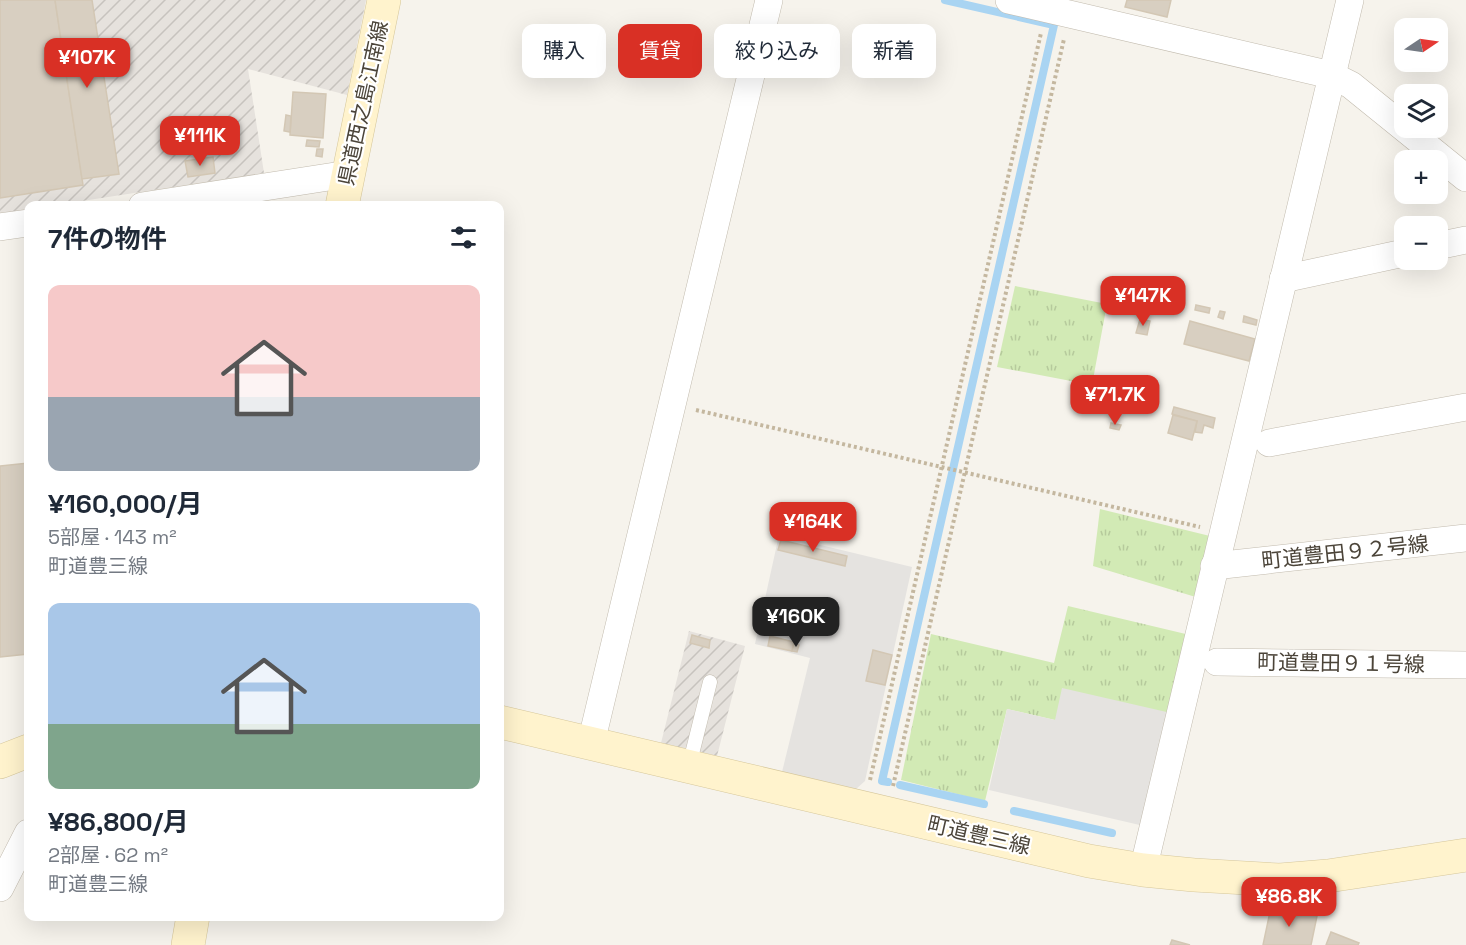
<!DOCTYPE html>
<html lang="ja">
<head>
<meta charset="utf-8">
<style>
  :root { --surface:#fff; --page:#f2f2f3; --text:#1f2937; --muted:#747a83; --accent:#d93025 }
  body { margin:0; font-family:"Space Grotesk","Noto Sans JP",sans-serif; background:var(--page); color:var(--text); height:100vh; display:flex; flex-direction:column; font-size:22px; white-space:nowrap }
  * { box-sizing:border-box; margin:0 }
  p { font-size:20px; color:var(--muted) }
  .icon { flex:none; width:33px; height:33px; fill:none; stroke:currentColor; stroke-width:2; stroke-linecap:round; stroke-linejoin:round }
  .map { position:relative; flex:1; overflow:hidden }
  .details { position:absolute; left:24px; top:201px; width:480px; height:720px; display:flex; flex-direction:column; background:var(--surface); border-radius:12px; box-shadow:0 6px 24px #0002 }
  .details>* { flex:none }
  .guide { position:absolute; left:522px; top:24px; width:570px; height:54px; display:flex; gap:12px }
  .needle { width:39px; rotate:77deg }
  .tools { position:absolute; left:1394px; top:18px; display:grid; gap:12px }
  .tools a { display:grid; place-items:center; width:54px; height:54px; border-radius:12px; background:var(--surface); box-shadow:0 6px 24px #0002; font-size:30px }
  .price { position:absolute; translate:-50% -51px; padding:0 14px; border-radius:12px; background:var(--accent); color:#fff; font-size:20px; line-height:39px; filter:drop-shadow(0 2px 3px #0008) }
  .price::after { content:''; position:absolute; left:50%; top:36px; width:18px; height:14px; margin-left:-9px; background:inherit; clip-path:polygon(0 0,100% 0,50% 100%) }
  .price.on { background:#222; color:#fff }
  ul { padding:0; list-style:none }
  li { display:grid; align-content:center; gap:12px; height:318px; padding:0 24px }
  li span { display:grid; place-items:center; height:186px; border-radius:12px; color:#555 }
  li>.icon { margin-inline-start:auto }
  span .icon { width:108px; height:108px; fill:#fffc; stroke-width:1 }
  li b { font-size:26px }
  h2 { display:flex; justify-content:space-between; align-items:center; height:72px; padding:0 24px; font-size:26px }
  .chip { padding:0 21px; border-radius:12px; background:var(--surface); box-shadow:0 6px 24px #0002; font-size:21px; line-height:54px }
  .chip.on { background:var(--accent); color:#fff }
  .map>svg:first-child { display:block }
</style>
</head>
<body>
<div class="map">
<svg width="1466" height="945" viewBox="0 0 1466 945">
  <defs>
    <pattern id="industrial-furrows" width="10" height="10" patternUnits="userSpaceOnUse" patternTransform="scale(1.5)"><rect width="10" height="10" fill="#e6e2dd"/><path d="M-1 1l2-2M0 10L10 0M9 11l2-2" fill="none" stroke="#c7c3be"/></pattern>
    <pattern id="grass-tufts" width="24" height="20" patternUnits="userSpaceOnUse" patternTransform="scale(1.5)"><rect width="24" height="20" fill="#d2eab5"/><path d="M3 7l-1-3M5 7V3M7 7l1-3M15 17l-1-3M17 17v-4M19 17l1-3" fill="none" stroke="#b6ca9c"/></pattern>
  </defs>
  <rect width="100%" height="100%" fill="#f6f3ec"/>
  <!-- industrial -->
  <g fill="url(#industrial-furrows)">
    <path d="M0,0H366L347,95L248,69L264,173L56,205L28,206V210L0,214Z"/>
    <path d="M689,631L745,646L717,756L661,743Z"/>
  </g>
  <!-- grass -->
  <g fill="url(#grass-tufts)">
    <path d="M1015,286L1107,304L1092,385L997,367Z"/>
    <path d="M1100,509L1214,537L1199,598L1093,566Z"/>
    <path d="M1068,606L1190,635L1171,713L1055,720L1007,709L985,801L901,780L931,634L1054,663Z"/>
  </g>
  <!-- parking -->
  <g fill="#e5e3e0">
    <path d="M779,535L912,567L865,781L855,790L782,772L810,658L755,644Z"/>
    <path d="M1062,688L1171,713L1144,826L989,790L1007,709L1055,720Z"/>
  </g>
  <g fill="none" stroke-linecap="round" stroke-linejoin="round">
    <!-- stream -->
    <g stroke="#a9d4f2" stroke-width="8">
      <path d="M888,782L882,781L1054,25L945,0"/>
      <path d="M900,785L984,804"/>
      <path d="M1014,811L1112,833"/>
    </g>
  </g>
  <!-- building -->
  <g fill="#d8cfc1" stroke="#d3c7b4" stroke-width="1.5">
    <path d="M0,0H55L83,185L0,198Z"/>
    <path d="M55,0H92L119,174L82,179Z"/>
    <path d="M1127,0H1171L1167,17L1125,7Z"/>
    <path d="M293,92L326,94L323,138L290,135Z"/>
    <path d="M286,115L291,116L290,132L284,131Z"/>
    <path d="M307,140L320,141L319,147L306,146Z"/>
    <path d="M317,149H323L322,157L316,156Z"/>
    <path d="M213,157L215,173L188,177L185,161Z"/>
    <path d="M1157,294L1171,297L1168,307L1155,303Z"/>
    <path d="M1196,305L1210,308L1209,313L1195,310Z"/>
    <path d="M1220,311L1225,312L1223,319L1218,317Z"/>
    <path d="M1244,316L1257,320L1256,325L1243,322Z"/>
    <path d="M1140,319L1150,321L1147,335L1136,333Z"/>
    <path d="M1190,321L1255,339L1249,361L1184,344Z"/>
    <path d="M1174,407L1215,418L1213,428L1204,425L1202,433L1195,432L1197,421L1172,414Z"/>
    <path d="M1173,415L1197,421L1192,440L1168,433Z"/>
    <path d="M1111,423L1121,425L1119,430L1110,428Z"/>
    <path d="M28,463V654L0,657V466Z"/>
    <path d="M781,540L847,556L845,566L778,550Z"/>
    <path d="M765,607L772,608L769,620L763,618Z"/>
    <path d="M692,635L710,640L709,648L690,643Z"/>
    <path d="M770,636L794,642L792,651L768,646Z"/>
    <path d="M794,644L799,645L797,652L792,651Z"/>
    <path d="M873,650L892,655L885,685L866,681Z"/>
    <path d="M1271,907L1317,916L1311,945H1263Z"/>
    <path d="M1331,932L1359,943L1358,945H1326Z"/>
    <path d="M1172,940L1190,945H1170Z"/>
  </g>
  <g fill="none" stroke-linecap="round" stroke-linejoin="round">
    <defs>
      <path id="lane" d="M689,766L710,682"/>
      <g id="street">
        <path d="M1009,0L1331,75L1351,85L1466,178"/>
        <path d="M142,206L348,174"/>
        <path d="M0,227L28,223"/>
        <path d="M1437,246L1466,240"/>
        <path d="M1283,279L1404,253"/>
        <path d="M1269,443L1466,407"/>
        <path d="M1214,566L1466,538"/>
        <path d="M1217,662L1466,665"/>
        <path d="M591,743L769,0"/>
        <path d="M1143,870L1350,0"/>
        <path d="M0,888L28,833"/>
      </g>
      <g id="secondary">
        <path d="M342,206L384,0"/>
        <path d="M500,722L1089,861L1143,870L1194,875L1280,880L1328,876L1466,855"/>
        <path d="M0,762L28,751"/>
        <path d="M188,945L193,916"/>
      </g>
    </defs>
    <!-- lane casing -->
    <use href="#lane" stroke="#c2bbae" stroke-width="15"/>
    <!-- street casing -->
    <use href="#street" stroke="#c2bbae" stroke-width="28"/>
    <!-- secondary casing -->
    <use href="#secondary" stroke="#d6c79b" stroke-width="34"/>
    <!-- path -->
    <g stroke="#c4b79f" stroke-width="4" stroke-dasharray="3 3" stroke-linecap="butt">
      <path d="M696,410L1200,527"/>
      <path d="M870,780L1041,33"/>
      <path d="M893,786L1064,39"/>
    </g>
    <!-- lane -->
    <use href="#lane" stroke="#fff" stroke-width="14"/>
    <!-- street -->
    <use href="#street" stroke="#fff" stroke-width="27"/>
    <!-- secondary -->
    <use href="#secondary" stroke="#fff3cd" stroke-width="33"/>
  </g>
  <g text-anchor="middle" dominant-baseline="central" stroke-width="4.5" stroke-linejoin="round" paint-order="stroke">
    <!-- street labels -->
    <g font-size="21" fill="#4b4439" stroke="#fff">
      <text transform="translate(363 103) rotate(-78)">県道西之島江南線</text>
      <text transform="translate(1345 552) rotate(-6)">町道豊田９２号線</text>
      <text transform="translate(1341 663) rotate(1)">町道豊田９１号線</text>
      <text transform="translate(979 835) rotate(13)">町道豊三線</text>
    </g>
  </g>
</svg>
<div class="tools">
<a><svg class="needle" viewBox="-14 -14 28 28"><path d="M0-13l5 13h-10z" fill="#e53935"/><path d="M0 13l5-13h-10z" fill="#747a83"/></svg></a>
<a><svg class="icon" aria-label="layers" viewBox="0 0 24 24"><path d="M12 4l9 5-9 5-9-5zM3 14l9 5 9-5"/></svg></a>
<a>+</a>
<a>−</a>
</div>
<b class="price" style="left:87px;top:89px">¥107K</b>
<b class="price" style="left:200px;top:167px">¥111K</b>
<b class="price" style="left:1143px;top:327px">¥147K</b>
<b class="price" style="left:1115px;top:426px">¥71.7K</b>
<b class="price" style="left:813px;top:553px">¥164K</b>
<b class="price on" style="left:796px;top:648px">¥160K</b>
<b class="price" style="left:1289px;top:928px">¥86.8K</b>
<div class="guide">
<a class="chip">購入</a>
<a class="chip on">賃貸</a>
<a class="chip">絞り込み</a>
<a class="chip">新着</a>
</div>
<section class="details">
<h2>7件の物件<svg class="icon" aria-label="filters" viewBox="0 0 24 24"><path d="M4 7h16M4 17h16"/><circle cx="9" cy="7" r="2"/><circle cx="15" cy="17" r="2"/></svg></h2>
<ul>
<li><span style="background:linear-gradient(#f6c9c9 60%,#9aa5b1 0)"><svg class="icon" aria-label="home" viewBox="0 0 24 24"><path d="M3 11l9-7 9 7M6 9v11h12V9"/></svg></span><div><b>¥160,000/月</b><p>5部屋 · 143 m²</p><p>町道豊三線</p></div></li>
<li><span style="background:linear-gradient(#a9c7e8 65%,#7fa58c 0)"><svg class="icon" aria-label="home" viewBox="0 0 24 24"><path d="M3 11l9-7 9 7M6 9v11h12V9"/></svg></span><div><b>¥86,800/月</b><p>2部屋 · 62 m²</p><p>町道豊三線</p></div></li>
</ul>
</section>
</div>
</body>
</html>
